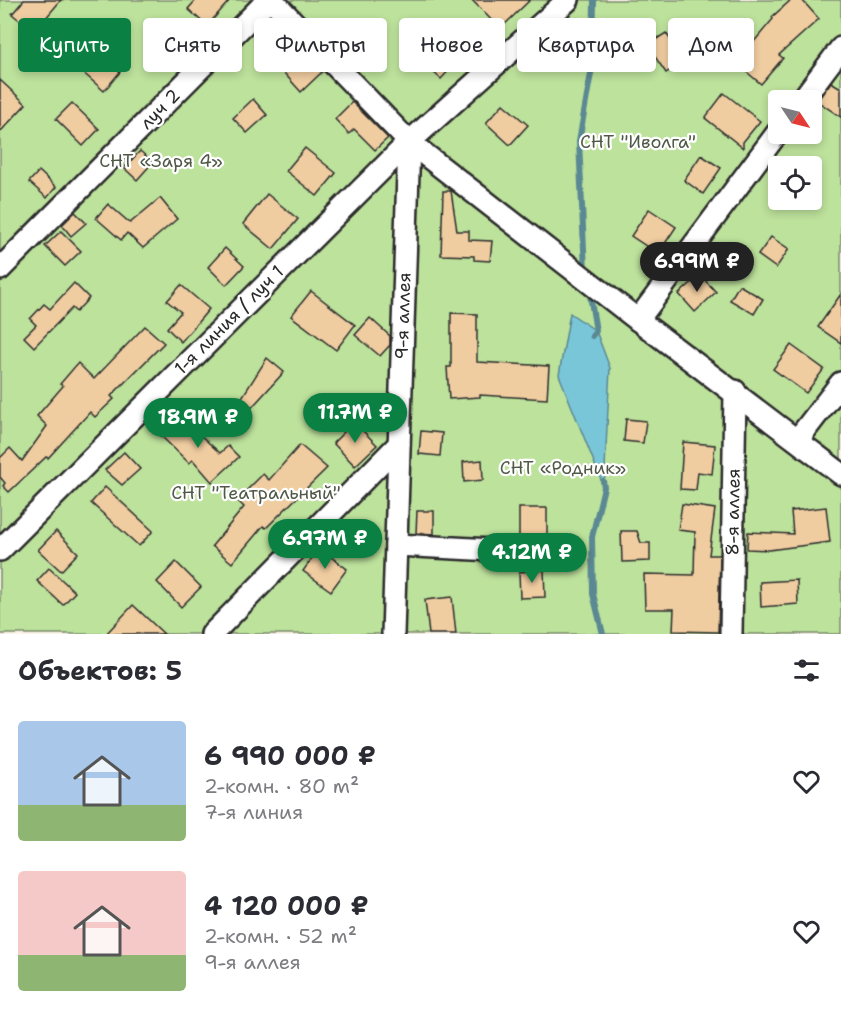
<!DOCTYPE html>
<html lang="ru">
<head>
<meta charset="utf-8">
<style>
  :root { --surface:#fff; --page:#f7f7f7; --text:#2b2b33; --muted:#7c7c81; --accent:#0b8043 }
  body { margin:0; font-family:"Shantell Sans",sans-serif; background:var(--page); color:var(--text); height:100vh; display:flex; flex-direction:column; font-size:22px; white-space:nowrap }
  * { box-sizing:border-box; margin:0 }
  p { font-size:20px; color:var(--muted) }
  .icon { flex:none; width:33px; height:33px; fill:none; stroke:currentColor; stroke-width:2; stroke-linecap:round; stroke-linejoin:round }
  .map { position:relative; height:634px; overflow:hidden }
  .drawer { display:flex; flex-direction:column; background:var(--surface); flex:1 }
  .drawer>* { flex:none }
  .guide { position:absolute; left:18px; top:18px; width:806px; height:54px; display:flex; gap:12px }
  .needle { width:39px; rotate:125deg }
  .buttons { position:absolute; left:768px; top:90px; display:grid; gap:12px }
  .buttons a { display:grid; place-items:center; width:54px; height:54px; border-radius:6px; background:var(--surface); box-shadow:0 3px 9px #0003; font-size:30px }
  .price { position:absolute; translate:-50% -51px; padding:0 14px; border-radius:21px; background:var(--accent); color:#fff; font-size:20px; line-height:39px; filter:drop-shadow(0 2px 3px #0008) }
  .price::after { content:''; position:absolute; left:50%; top:36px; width:18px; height:14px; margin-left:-9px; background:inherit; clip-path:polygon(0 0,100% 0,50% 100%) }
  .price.selected { background:#222; color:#fff }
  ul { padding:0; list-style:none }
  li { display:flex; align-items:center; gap:18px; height:150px; padding:0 18px }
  li span { display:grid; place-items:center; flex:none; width:168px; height:120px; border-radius:6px; color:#555 }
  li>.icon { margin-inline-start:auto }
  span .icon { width:72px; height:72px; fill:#fffc; stroke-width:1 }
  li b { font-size:26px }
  h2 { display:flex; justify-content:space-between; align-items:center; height:72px; padding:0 18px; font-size:26px }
  .tag { padding:0 21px; border-radius:6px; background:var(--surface); box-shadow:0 3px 9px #0003; font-size:21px; line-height:54px }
  .tag.selected { background:var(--accent); color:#fff }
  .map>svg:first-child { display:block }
</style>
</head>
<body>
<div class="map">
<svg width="841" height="634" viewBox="0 0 841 634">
  <rect width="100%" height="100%" fill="#fcf5ec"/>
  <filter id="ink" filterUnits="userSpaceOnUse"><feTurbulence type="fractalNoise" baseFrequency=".0167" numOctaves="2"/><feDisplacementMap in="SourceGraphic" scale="12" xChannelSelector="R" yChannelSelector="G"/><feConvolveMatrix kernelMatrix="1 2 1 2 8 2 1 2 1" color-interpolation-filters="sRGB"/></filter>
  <g filter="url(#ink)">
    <!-- green -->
    <path fill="#bde29c" stroke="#748664" stroke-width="1.5" fill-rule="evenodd" d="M0,0H841V634H0ZM778,100H812V134H778ZM778,166H812V200H778Z"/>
    <!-- water -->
    <path fill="#7ac6d9" stroke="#5a8893" stroke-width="1.5" d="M570,313L596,331L610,368L604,487L559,375Z"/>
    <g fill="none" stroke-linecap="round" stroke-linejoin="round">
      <!-- stream -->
      <g stroke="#5a8893" stroke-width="6">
        <path d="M585,271L579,141L593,62L594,0"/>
        <path d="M589,289L596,331L592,336"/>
        <path d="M603,481L604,487L592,537L593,594L603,634"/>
      </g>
    </g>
    <!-- building -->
    <g fill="#f0cda1" stroke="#2b2b2b" stroke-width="1.5">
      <path d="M24,0H61L34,32L12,14Z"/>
      <path d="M196,0H230L207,26L188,9Z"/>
      <path d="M472,0H530L500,29Z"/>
      <path d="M791,0H802L819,19L779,55L783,58L761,84L736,63L773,19L772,17Z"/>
      <path d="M666,33L684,60L666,73L647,45Z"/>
      <path d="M436,50L453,66L441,79L424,64Z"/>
      <path d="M96,51L120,72L104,91L80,70Z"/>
      <path d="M304,54L322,72L301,92L284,73Z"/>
      <path d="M0,80L26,104L0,132Z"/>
      <path d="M831,82L841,88V117L817,101Z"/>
      <path d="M724,93L760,121L743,142V148L705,118Z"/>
      <path d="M253,99L267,115L247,133L233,118Z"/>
      <path d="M352,102L388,138L375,150L354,129L349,134L335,119Z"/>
      <path d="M72,103L99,129L83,146L56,119Z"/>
      <path d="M503,104L528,125L510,145L486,123Z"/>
      <path d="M305,148L336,173L317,196L286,171Z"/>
      <path d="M140,151L153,162L137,180L124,168Z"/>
      <path d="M701,155L721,168L703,194L684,180Z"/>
      <path d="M39,171L56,187L47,198L29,182Z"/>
      <path d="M443,191H451L457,231H469V240L492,241L490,261L474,260V256L441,255Z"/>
      <path d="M267,194L298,219L273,249L243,224Z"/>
      <path d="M160,198L177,219L143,248L127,233L121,240L96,218L108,204L130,223Z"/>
      <path d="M649,209L676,227L658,254L631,236Z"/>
      <path d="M75,212L86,223L71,236L62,225Z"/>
      <path d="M61,231L81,251L65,266L45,246Z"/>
      <path d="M771,237L789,249L776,268L758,255Z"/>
      <path d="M225,248L244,266L226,285L208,267Z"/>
      <path d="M700,275L716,292L695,312L679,294Z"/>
      <path d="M74,283L89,298L76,312L72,308L34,347L24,337L36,325L30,319L44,304L50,309Z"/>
      <path d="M181,285L209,309L181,342L167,328L181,312L167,301Z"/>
      <path d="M739,285L763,299L754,314L730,300Z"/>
      <path d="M311,291L355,325L336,350L291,316Z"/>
      <path d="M841,294V343L818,327Z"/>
      <path d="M451,313L477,314V362L549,366L547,399L480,395V397L449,399L447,367H451Z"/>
      <path d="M370,318L390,336V345L380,356L355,335Z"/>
      <path d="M145,326L164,343L111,396L114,399L95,417L90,412L48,458L46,457L9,492L3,486L5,483L0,477V458L10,448L22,461L47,426L37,416L63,386L60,384L78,363L94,379Z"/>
      <path d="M791,345L824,369L806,393L773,369Z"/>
      <path d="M267,358L284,372L232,429L225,424Z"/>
      <path d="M177,414L220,453L228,446L239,457L212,482L193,460L189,463L161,436Z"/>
      <path d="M626,419L646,421L643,443L624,441Z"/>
      <path d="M354,422L377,445L355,466L333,443Z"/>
      <path d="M421,431L442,433L440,456L419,454Z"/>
      <path d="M683,442L715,445L712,474L698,472L696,490L680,489Z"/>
      <path d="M300,445L327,468L266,528L263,526L232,563L212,546L244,507L237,500L263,474L269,480Z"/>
      <path d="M124,452L140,469L122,485L105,470Z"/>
      <path d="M482,460L483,480L464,482L463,462Z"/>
      <path d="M105,487L153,531L139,546L91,503Z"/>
      <path d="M682,504L715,509L709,555H720L718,632L673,631L674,609H645L644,574L694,575L695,532L678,530Z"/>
      <path d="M826,507L830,542L769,550L747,549L748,532L793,534L791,511Z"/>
      <rect x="519" y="508" width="28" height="30"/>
      <path d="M417,511H434V534L416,533Z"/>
      <path d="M56,531L78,553L61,571L38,550Z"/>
      <path d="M621,531H637L641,543H650V561L622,562Z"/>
      <path d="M319,548L347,569L331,591L303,571Z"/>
      <path d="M176,562L201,587L181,607L157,582Z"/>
      <path d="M49,568L75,592L63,605L37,581Z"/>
      <path d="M544,570L545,597L520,598L519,572Z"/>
      <path d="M797,580L798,604L761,607L760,582Z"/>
      <path d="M452,597L456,634H429L425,600Z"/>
      <path d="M133,605L164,634H106Z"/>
    </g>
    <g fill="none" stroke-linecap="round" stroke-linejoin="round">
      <defs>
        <g id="minor">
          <path d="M272,0L409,142L638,320L841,474"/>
          <path d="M802,100L841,48"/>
          <path d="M0,269L268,0"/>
          <path d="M638,320L778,132"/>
          <path d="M798,439L841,383"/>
          <path d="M396,545L568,554"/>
          <path d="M0,550L407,144L568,0"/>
          <path d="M212,634L399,444"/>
          <path d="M393,634L409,142"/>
          <path d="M731,634L735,391"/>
        </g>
      </defs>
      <!-- minor casing -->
      <use href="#minor" stroke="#2b2b2b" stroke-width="26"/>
      <!-- minor -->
      <use href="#minor" stroke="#fff" stroke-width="21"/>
    </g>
  </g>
  <g text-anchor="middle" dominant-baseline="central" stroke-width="4.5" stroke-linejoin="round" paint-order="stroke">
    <!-- street labels -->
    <g font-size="18" fill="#2b2b2b" stroke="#fff">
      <text transform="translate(160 109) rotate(-45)">луч 2</text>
      <text transform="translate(403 316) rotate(-88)">9-я аллея</text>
      <text transform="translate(229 320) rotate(-45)">1-я линия / луч 1</text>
      <text transform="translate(733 512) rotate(-89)">8-я аллея</text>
    </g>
    <!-- park labels -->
    <g font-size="18" fill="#505947" stroke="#fff">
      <text x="638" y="142">СНТ "Иволга"</text>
      <text x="161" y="161">СНТ «Заря 4»</text>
      <text x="563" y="468">СНТ «Родник»</text>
      <text x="256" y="493">СНТ "Театральный"</text>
    </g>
  </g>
</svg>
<div class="buttons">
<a><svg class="needle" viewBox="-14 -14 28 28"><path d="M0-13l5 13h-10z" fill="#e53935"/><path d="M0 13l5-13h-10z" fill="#7c7c81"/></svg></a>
<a><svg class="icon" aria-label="locate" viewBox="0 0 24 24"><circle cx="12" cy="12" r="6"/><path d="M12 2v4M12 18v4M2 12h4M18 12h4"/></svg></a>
</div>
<b class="price selected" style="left:697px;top:293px">6.99M ₽</b>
<b class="price" style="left:355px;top:444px">11.7M ₽</b>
<b class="price" style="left:198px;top:449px">18.9M ₽</b>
<b class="price" style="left:325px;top:570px">6.97M ₽</b>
<b class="price" style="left:532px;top:584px">4.12M ₽</b>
<div class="guide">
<a class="tag selected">Купить</a>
<a class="tag">Снять</a>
<a class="tag">Фильтры</a>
<a class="tag">Новое</a>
<a class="tag">Квартира</a>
<a class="tag">Дом</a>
</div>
</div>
<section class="drawer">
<h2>Объектов: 5<svg class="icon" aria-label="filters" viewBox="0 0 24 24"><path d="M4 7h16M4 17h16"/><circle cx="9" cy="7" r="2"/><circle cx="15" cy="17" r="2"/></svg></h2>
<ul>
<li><span style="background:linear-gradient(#a9c7e8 70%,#8fb573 0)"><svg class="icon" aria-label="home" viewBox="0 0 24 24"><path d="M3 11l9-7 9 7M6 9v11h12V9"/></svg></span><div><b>6 990 000 ₽</b><p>2-комн. · 80 m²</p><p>7-я линия</p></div><svg class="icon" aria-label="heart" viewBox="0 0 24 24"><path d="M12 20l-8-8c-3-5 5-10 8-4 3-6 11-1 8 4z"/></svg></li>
<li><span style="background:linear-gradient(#f6c9c9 70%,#8fb573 0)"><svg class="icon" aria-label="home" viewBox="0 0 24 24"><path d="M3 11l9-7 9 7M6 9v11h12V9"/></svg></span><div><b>4 120 000 ₽</b><p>2-комн. · 52 m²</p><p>9-я аллея</p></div><svg class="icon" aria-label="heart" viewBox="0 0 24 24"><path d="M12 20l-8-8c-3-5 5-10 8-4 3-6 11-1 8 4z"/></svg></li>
</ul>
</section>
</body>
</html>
